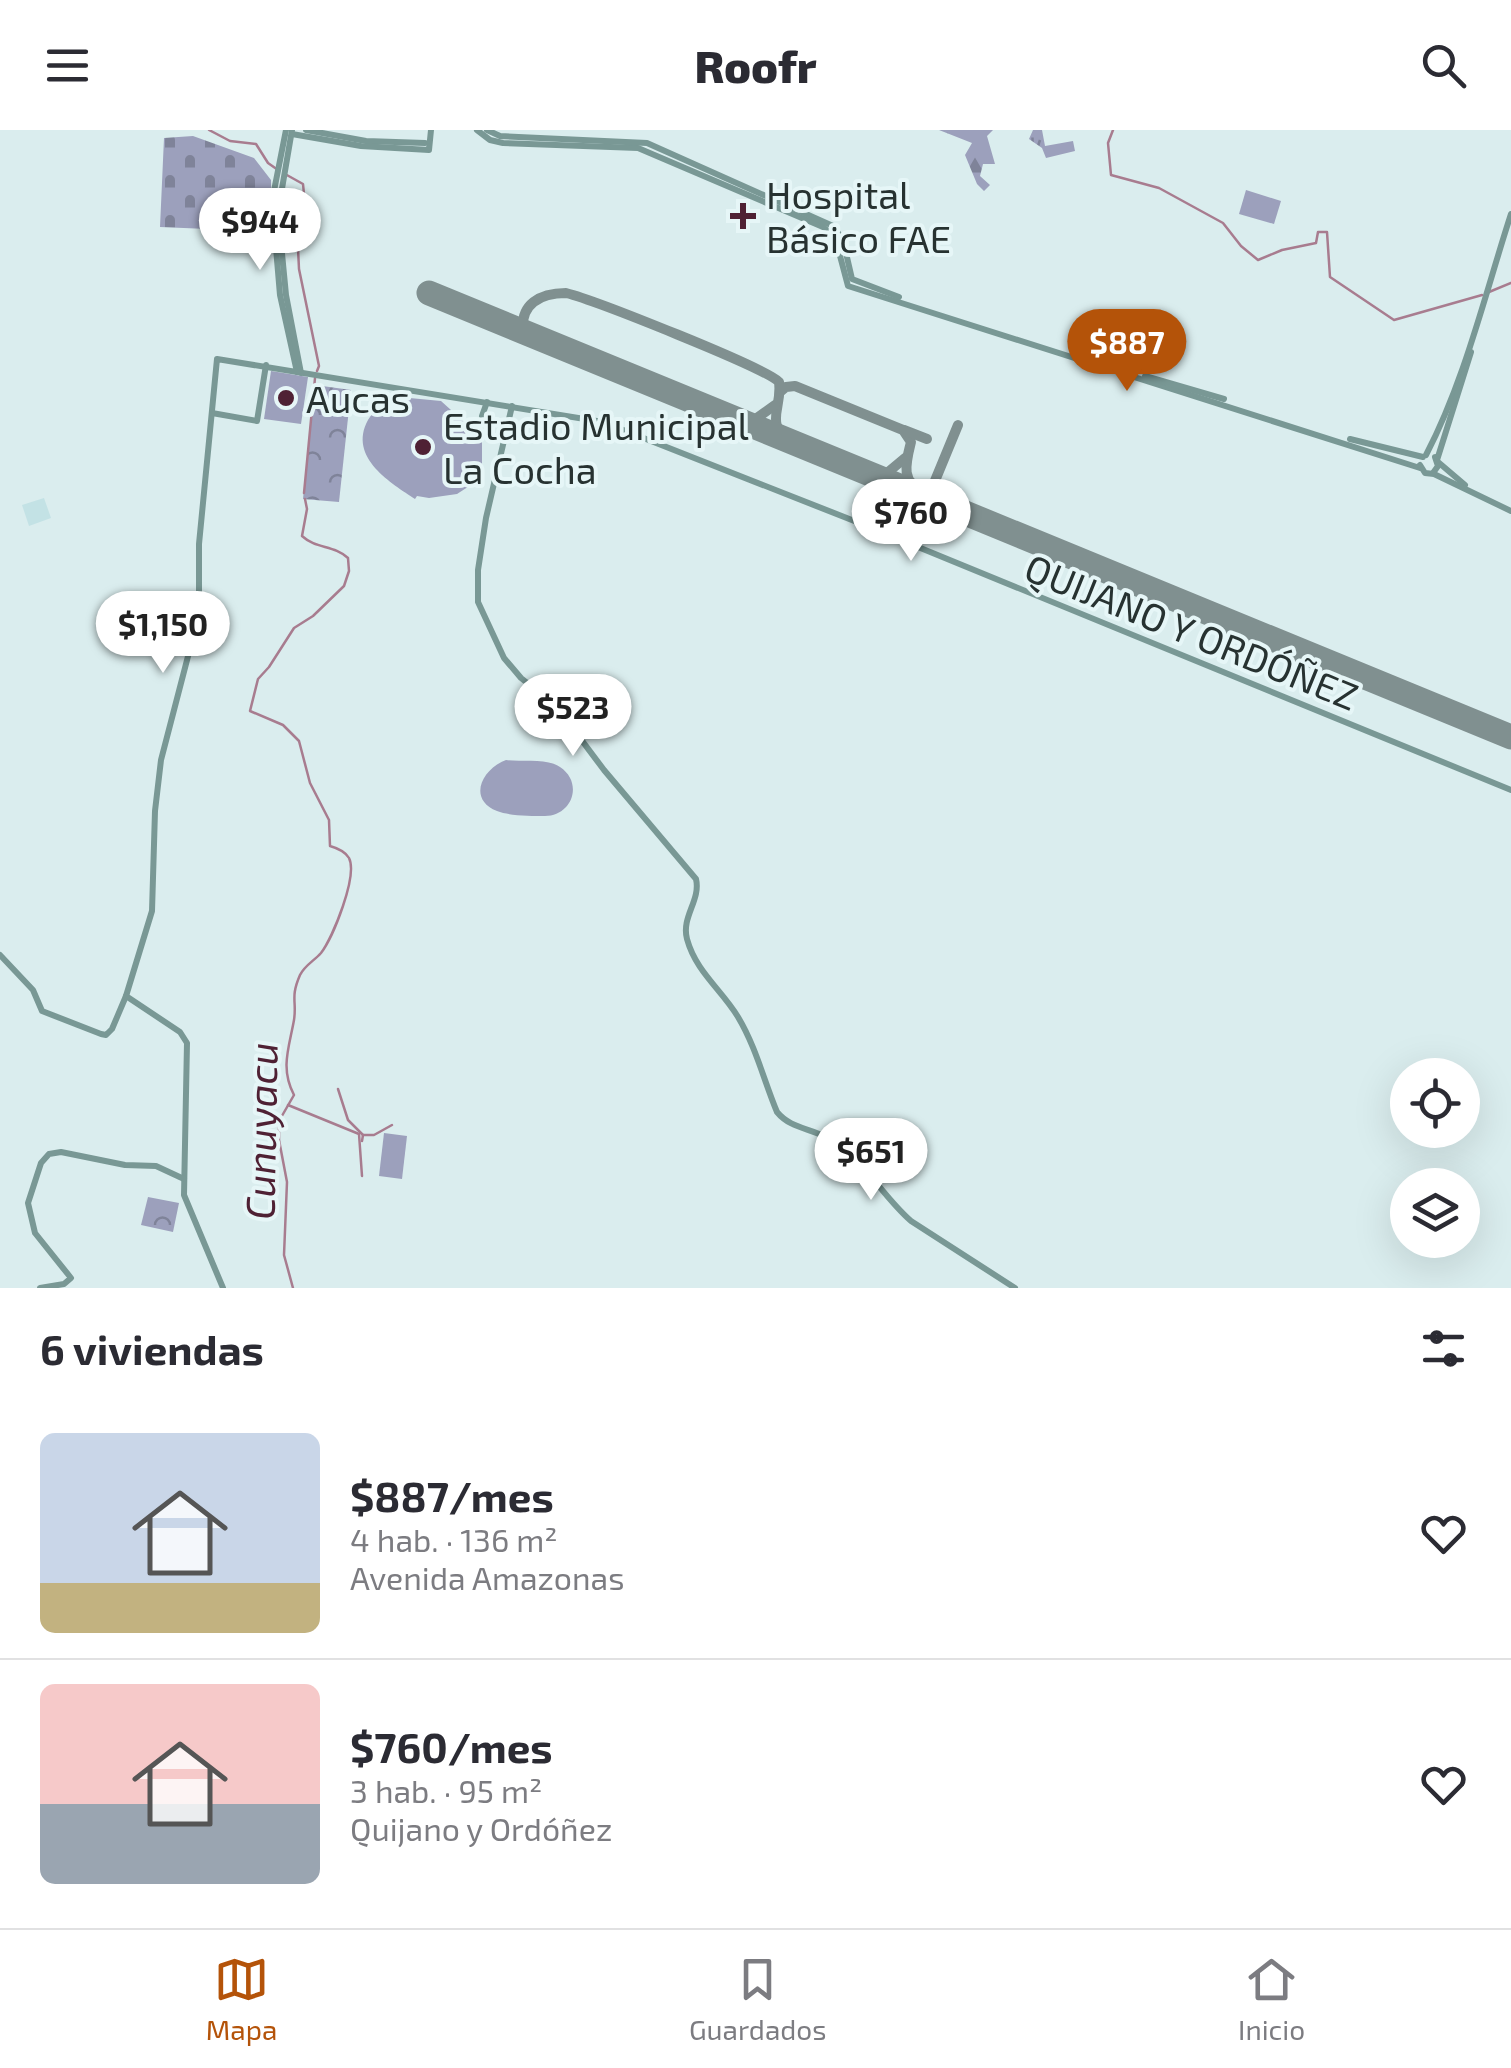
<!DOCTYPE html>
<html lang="es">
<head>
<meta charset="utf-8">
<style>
  :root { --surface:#fff; --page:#f7f7f7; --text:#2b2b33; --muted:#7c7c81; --line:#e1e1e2; --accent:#b45309 }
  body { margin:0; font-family:"Exo 2",sans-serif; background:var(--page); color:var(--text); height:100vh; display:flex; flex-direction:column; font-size:38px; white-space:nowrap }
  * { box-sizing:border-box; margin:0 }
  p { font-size:32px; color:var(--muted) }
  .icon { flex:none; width:55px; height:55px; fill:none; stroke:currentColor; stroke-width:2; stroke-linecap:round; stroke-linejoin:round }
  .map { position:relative; height:1158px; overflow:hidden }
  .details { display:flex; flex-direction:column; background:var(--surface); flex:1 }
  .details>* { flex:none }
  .fabs { position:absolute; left:1390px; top:928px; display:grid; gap:20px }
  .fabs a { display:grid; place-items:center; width:90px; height:90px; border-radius:50%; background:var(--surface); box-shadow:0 10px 40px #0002; font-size:50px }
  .price { position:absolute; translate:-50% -85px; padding:0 22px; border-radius:35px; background:#fff; color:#222; font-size:32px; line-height:65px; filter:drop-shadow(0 2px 5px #0008) }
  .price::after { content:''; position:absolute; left:50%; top:60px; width:30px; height:22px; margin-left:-15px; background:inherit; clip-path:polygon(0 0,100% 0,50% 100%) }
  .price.on { background:var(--accent); color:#fff }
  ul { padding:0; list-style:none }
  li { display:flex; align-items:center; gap:30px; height:250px; padding:0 40px }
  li+li { border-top:2px solid var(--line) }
  li span { display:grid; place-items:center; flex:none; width:280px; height:200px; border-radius:15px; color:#555 }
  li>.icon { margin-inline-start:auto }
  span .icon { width:120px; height:120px; fill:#fffc; stroke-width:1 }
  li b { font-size:42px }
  h2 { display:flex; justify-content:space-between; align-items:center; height:120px; padding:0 40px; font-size:42px }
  header { display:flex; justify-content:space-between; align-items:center; height:130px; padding:0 40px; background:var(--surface); font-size:45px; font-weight:800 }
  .dock { display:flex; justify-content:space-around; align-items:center; height:140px; border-top:2px solid var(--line); background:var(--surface); font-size:28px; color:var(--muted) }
  .dock a { display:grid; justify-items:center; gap:5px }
  .dock .on { color:var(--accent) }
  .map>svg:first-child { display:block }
</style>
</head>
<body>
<header><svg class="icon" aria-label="menu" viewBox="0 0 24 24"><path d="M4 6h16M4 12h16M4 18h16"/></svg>Roofr<svg class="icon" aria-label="search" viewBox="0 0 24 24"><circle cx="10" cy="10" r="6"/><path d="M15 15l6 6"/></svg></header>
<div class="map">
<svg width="1511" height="1158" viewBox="0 0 1511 1158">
  <defs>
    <pattern id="grass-tufts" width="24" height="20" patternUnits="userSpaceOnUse" patternTransform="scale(2.5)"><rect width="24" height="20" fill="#9ca0bc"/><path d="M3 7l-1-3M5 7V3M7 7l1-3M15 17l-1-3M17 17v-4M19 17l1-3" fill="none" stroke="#7f8399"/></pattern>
    <pattern id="forest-firs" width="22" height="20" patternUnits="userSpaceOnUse" patternTransform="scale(2.5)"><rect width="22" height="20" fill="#9ca0bc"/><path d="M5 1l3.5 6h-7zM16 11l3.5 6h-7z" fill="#7f8399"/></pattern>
    <pattern id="cemetery-stones" width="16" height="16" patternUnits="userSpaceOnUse" patternTransform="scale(2.5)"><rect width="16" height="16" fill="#9ca0bc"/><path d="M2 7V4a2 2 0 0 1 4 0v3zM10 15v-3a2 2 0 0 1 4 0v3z" fill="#7f8399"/></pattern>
    <pattern id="park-crowns" width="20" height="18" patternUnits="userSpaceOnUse" patternTransform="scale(2.5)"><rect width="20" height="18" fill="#9ca0bc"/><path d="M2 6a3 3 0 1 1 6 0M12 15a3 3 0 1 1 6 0" fill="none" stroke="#7f8399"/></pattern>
  </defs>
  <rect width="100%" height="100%" fill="#daedee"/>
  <!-- grass -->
  <path fill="url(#grass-tufts)" d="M1033,0H1042L1045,16L1073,11L1075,21L1046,28L1042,18L1029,9Z"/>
  <!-- forest -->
  <path fill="url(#forest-firs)" d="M939,0H993L987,6L995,34H983L980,46L990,55L984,61L977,54L965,25L972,13Z"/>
  <!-- cemetery -->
  <path fill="url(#cemetery-stones)" d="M193,6L254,28L271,50V106L234,104L231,100L160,97L164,8Z"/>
  <!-- park -->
  <g fill="url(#park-crowns)">
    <path d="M315,255L351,260L339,372L303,369Z"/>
    <path d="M148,1067L179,1073L173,1102L141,1095Z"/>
  </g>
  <!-- pitch -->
  <g fill="#9ca0bc">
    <path d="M1246,60L1281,71L1274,94L1239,84Z"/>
    <path d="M271,241L308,247L301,294L264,289Z"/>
    <path d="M399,267L441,271L482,308V338L474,353L457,364L429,368L417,366L415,369C393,354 347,328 368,290C375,278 387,270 399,267Z"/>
    <path d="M506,630C521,632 547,628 560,637C584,653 572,686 545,686C531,686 510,686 497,681C467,669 482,639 506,630Z"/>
    <path d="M384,1003L407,1006L402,1049L379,1046Z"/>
  </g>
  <!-- plaza -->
  <path fill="#c3e2e5" d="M44,368L51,388L29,396L22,375Z"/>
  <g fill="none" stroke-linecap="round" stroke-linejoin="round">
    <!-- stream -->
    <g stroke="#a87c8f" stroke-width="2.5">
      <path d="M209,0L230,11L256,14L268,33L278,40"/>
      <path d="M1113,0L1108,13L1111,45L1159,58L1223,93L1241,116L1258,130L1282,120L1316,113L1318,102H1327L1330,147L1394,190L1482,165"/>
      <path d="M285,44L303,54L307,95L305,109L298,118L299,139L319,236L317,241"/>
      <path d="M1489,162L1511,153"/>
      <path d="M304,363L315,248"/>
      <path d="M338,959L348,990L363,1005"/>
      <path d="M288,975L359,1004L362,1046"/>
      <path d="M362,1011L363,1005H374L392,995"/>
      <path d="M293,1158L284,1125L287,1052L279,1010V991L294,965C280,938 289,918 294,890C297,871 290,868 300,845C305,835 314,831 321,823C333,807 358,746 349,728C345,721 337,718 330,716L329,690L310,653L299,611L283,595L250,581L258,549L269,537L294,498L313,486L344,456L349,441L348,428C334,415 316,419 302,406L307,379L305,369"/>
    </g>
    <!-- taxiway -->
    <g stroke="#809090" stroke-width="10">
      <path d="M523,202C520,174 540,163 566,163C594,170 764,237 779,252C783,280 761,295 796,314"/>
      <path d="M780,262L786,257L795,256L903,300L911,312C905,336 901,350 924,366"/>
      <path d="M731,287L754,290L775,275"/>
      <path d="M904,300L927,309"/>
      <path d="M864,342L887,343L905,328"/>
      <path d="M943,374L935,368L932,358L958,295"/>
    </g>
    <!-- runway -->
    <path stroke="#809090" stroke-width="25" d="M429,163L1511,607"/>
    <!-- secondary -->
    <g stroke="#799895" stroke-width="6">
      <path d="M286,0L272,71L280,165L297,242"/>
      <path d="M292,0L278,82L286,165L301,243"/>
      <path d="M306,0L366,11L425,13"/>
      <path d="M477,0L490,10L503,13L638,18L823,97L835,107L848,156L1420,338"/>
      <path d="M487,0L500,6L647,13L833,96L843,110L852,149L899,167"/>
      <path d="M292,4L361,16L429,20L431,0"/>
      <path d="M1145,246L1224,269"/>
      <path d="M512,276L486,388L478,440V472L504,528L521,548L556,576L604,640L696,749C701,770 681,787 687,809C696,842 722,860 738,887C756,917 764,951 777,982C790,998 809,998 826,1007C863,1027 881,1065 911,1091L1015,1158"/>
      <path d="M212,283L257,291L266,235"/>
      <path d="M482,286L487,272"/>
      <path d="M1350,309L1423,327"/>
      <path d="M1426,325C1465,250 1485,164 1511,84"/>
      <path d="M1437,330L1471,222"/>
      <path d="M1438,332L1465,355"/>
      <path d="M1420,335L1425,343L1434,344L1511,381"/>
      <path d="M1433,343L1438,336L1435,327"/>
      <path d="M0,825L33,860L42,881L101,904L106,905L112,899L126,866L152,781L155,681L161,630L199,484V414L217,229L603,292L862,394L1511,660"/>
      <path d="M126,866L180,902L187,913L184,1065L223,1158"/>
      <path d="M40,1158L64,1154L71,1148L35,1103L28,1073L41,1033L49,1024L61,1022L125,1035L156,1036L184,1049"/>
    </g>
  </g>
  <!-- markers -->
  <g fill="#4f2134" stroke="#e6f6f7" stroke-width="4">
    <path d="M738 71h10v10h10v10h-10v10h-10v-10h-10v-10h10z"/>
    <circle cx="286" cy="268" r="10"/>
    <circle cx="423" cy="317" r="10"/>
  </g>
  <g text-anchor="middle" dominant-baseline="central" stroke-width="8" stroke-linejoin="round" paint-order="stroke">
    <!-- poi labels -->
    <g font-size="38" fill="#273231" stroke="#e6f6f7" text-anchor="start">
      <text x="766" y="64">Hospital<tspan x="766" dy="44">Básico FAE</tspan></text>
      <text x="306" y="268">Aucas</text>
      <text x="443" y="295">Estadio Municipal<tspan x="443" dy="44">La Cocha</tspan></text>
    </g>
    <!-- street labels -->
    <g font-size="38" fill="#273231" stroke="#e6f6f7">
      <text transform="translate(1192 501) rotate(22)">QUIJANO Y ORDÓÑEZ</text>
    </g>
    <!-- water labels -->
    <g font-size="40" font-style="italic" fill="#4f2134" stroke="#e6f6f7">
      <text transform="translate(260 1001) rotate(-89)">Cunuyacu</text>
    </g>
  </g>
</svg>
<div class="fabs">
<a><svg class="icon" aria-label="locate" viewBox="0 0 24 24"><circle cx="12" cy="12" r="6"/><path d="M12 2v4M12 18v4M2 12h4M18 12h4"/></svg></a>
<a><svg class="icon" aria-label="layers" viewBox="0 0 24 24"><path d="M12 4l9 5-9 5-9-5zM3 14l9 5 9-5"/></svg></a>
</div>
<b class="price" style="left:260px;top:143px">$944</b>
<b class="price on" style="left:1127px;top:264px">$887</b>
<b class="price" style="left:911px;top:434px">$760</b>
<b class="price" style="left:163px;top:546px">$1,150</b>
<b class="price" style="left:573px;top:629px">$523</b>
<b class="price" style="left:871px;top:1073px">$651</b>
</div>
<section class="details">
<h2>6 viviendas<svg class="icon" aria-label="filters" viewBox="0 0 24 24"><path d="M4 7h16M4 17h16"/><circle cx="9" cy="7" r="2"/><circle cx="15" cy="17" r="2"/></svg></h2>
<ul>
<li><span style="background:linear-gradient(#c9d6e8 75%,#c2b280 0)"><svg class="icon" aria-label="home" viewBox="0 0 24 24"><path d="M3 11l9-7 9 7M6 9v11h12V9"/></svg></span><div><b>$887/mes</b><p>4 hab. · 136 m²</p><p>Avenida Amazonas</p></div><svg class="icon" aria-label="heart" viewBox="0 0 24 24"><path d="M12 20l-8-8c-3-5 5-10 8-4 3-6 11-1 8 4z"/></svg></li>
<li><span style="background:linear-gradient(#f6c9c9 60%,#9aa5b1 0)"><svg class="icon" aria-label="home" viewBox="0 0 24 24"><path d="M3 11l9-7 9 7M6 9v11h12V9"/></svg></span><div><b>$760/mes</b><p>3 hab. · 95 m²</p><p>Quijano y Ordóñez</p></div><svg class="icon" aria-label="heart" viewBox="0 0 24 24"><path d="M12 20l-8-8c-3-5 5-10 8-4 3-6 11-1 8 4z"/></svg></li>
</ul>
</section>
<nav class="dock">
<a class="on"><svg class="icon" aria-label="map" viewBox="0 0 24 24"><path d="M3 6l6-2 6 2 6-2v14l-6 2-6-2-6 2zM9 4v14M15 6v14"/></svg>Mapa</a>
<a><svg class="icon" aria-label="saved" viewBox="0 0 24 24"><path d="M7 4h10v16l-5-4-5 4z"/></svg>Guardados</a>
<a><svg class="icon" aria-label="home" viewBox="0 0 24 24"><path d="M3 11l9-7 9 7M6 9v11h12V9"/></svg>Inicio</a>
</nav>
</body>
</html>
